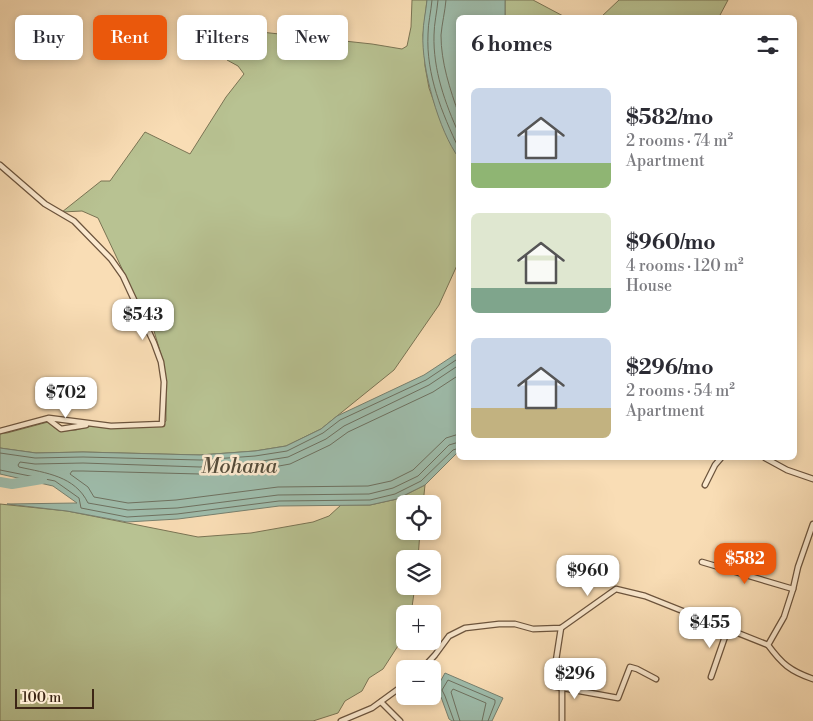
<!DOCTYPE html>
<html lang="en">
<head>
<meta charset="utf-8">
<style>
  :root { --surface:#fff; --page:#f2f2f3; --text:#2b2b33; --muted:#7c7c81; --accent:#ea580c }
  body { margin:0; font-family:"Libre Bodoni",serif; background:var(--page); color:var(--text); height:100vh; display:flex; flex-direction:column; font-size:19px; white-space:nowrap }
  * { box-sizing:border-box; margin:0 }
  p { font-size:16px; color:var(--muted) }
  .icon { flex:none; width:28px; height:28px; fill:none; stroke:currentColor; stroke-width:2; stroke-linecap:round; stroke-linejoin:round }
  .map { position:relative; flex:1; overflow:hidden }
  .side { position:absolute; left:456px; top:15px; width:341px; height:445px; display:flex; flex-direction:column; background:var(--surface); border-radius:8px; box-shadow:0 2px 8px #0003 }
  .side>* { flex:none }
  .top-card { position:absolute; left:15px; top:15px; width:366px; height:45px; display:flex; gap:10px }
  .tools { position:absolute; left:396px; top:495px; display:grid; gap:10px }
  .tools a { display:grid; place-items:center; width:45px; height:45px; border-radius:8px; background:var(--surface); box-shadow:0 2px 8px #0003; font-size:25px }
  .scale { position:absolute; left:15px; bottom:12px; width:79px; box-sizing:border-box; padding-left:5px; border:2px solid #3d2615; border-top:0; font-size:14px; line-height:18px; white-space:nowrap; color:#3d2615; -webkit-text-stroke:4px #fbe9cf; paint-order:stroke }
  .price { position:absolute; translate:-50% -42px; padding:0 11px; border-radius:10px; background:#fff; color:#222; font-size:16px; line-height:32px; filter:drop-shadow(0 1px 2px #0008) }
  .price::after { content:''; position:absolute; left:50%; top:30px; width:15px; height:11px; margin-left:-8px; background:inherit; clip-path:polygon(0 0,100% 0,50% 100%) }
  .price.selected { background:var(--accent); color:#fff }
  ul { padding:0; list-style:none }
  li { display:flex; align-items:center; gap:15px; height:125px; padding:0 15px }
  li span { display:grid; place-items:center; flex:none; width:140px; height:100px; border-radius:8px; color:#555 }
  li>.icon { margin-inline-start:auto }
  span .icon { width:60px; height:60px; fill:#fffc; stroke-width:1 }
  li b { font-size:21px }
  h2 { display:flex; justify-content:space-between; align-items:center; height:60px; padding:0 15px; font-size:21px }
  .tag { padding:0 18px; border-radius:8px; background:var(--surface); box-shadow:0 2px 8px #0003; font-size:18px; line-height:45px }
  .tag.selected { background:var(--accent); color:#fff }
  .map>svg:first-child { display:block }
</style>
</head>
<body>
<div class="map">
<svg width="813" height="721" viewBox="0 0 813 721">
  <rect width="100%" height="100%" fill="#f9ddb5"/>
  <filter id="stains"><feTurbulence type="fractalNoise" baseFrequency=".004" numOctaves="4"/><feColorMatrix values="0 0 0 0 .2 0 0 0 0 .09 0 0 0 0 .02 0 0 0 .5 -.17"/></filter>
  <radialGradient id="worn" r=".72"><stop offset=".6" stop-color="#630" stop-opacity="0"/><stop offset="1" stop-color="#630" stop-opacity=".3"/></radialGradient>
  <!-- green -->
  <g fill="#b8c292" stroke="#7a7454">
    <path d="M412,0H427L423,35L425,66L429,88L443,127L459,158V261L439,305L394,370L321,429L286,446L255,451L200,455L83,452L36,453L0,448V433H7L48,422L55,428L63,431L76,430L90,426L162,425L166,421V388L163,361L151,321L135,296L98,218L82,211L62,212L101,181H110L145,132L190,154L226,97L244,74L238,66L227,60L233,29L372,44L402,49L407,46L411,27Z"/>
    <path d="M505,0H533L565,17L505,18Z"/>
    <path d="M619,0H728L719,17H601Z"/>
    <path d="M425,485L423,504H405V531H420L418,559H405V586H415L411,614H405V635L383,669L369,678L362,691L345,701L338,713L313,721H0V504L67,511L198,537L251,533L313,522L329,516L341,505H370L397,499Z"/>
  </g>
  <!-- water -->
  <g fill="#9ebcab" stroke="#77806f">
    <path d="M427,0H505V17L459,18V158C439,132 421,67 423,34C423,23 426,11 427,0Z"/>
    <path d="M459,352V451L425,485L397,499L370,505L279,506L178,519L127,522L67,511L7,504L77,503L53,486L0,474V448L36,453L83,452L200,455L255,451L286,446L321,429L337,416L424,375Z"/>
    <path d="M445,673L503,698L492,721H452L449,719L441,697L435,691Z"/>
  </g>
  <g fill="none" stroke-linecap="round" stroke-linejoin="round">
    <!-- shore -->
    <g stroke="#6e7160" stroke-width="1">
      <path d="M432,0C431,12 428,23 428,34C426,75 442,113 459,149"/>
      <path d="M438,0C437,12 434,24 434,35C433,70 445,103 459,134"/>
      <path d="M446,0C445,12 442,23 441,35C441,63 450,89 459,115"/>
      <path d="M459,365L429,385L344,426L326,439L288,457L256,462L200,467L83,463L35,464L20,462L18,465L19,467C46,473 75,476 88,503L128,510L177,508L278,495L369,494L393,488L418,476L449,445L459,442"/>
      <path d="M459,375L433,392L348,432L330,445L290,464L257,470L200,474L83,471H72L70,474L88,487L94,497L128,503L176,500L278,487L368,486L391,481L413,470L446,438L459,434"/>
      <path d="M0,453L35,458L83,457L200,460L255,456L287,451L323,433L340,420L426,380L459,358"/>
      <path d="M0,470L55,481L79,498L81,508L127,517L177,514L279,501L370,500L395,494L421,481L453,450L459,448"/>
      <path d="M454,721L445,696L442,690L448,680L495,700V703L488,721"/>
      <path d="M460,721L451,692L453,689L486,703L482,721"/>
    </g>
    <!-- river -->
    <path stroke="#9ebcab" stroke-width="10" d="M0,482L12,484L42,479"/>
    <defs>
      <g id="street">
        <path d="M0,165L45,204L74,221L111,259L123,276L154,343L161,362L164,382L162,424L111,426L49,418L0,431"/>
        <path d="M48,419L61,429L86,425"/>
        <path d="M765,458L787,470L813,479"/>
        <path d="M705,485L715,465L721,458"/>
        <path d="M813,524L798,567L793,589L784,617L768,645C782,664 790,671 813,679"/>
        <path d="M702,562L793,589"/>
        <path d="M561,628L552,686L618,698L630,667L637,669L656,679"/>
        <path d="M422,669L435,655L449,636L465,628L499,624H515L533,629L561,628L616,589L645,596L768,645"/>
        <path d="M711,677L728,628"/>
        <path d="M562,688V721"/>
        <path d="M381,702L400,721"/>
        <path d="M341,721L372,708L405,684"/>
      </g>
    </defs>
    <!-- street casing -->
    <use href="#street" stroke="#6c543d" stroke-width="7"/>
    <!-- street -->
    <use href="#street" stroke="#fbe9cf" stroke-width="4.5"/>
  </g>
  <g text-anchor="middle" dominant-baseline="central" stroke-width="5" stroke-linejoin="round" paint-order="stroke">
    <!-- water labels -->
    <g font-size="21" font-style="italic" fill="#554c3a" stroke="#fbe9cf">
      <text x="239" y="467">Mohana</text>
    </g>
  </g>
  <rect width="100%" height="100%" filter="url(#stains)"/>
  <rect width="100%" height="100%" fill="url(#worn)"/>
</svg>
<div class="tools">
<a><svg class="icon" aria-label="locate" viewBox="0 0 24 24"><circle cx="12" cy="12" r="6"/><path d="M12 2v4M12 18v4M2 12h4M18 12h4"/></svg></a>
<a><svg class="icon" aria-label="layers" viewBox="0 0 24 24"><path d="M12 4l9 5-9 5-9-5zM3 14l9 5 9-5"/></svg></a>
<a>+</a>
<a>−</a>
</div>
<div class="scale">100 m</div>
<b class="price" style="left:143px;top:341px">$543</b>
<b class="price" style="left:66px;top:419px">$702</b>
<b class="price selected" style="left:745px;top:585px">$582</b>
<b class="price" style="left:588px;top:597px">$960</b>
<b class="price" style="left:710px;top:649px">$455</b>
<b class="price" style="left:575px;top:700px">$296</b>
<div class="top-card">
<a class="tag">Buy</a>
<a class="tag selected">Rent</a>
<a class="tag">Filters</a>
<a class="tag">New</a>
</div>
<section class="side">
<h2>6 homes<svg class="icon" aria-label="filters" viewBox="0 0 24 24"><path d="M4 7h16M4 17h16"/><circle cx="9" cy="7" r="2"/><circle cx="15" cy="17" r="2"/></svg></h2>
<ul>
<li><span style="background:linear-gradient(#c9d6e8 75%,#8fb573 0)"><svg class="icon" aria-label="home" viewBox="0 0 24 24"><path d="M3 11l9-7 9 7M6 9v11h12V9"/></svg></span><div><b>$582/mo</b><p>2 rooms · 74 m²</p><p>Apartment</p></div></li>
<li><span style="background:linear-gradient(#dfe7d0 75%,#7fa58c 0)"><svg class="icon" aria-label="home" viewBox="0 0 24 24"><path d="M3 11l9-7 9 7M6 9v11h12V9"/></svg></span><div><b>$960/mo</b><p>4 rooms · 120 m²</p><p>House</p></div></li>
<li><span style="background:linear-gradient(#c9d6e8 70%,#c2b280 0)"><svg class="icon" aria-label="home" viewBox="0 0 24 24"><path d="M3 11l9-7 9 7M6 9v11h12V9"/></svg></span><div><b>$296/mo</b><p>2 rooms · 54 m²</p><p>Apartment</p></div></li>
</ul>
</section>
</div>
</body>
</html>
